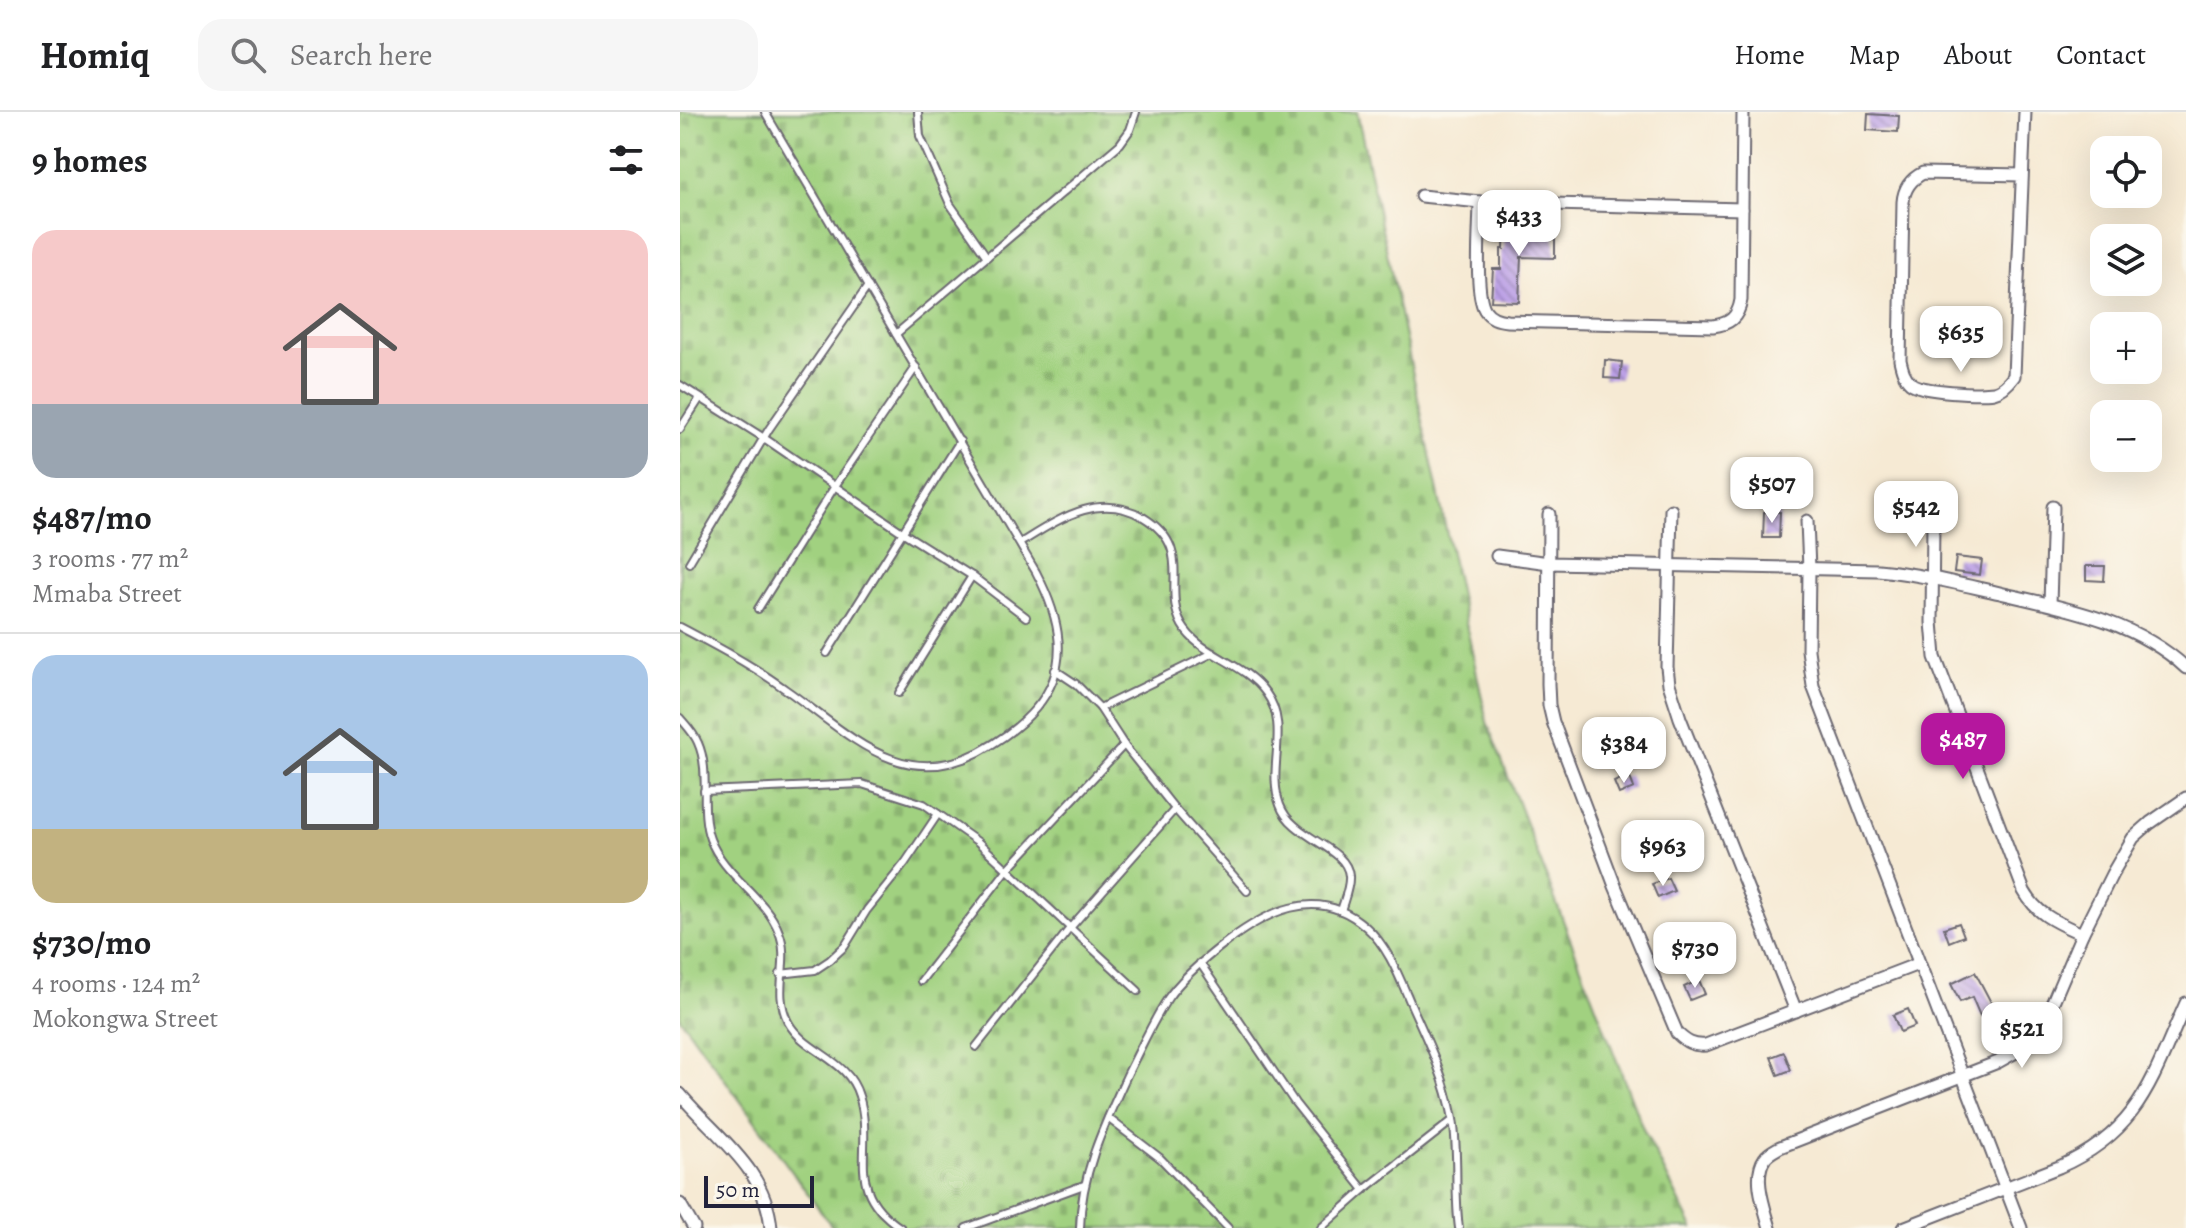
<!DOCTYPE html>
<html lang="en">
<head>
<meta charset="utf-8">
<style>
  :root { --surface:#fff; --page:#f6f6f6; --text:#202124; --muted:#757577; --line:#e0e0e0; --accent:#b5179e }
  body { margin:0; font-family:Alegreya,serif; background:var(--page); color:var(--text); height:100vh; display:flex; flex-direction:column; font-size:30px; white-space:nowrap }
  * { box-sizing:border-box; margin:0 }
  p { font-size:26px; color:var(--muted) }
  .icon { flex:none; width:44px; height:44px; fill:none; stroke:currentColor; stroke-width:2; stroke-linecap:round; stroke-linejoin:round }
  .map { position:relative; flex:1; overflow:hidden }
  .details { display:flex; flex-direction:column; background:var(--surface); width:680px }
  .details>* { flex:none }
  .buttons { position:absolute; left:1410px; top:24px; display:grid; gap:16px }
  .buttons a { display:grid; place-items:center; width:72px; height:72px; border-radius:16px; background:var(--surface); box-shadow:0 8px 32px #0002; font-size:40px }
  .scale { position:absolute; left:24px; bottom:20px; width:110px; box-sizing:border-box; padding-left:8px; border:4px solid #22223b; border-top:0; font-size:22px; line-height:28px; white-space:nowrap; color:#22223b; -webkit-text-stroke:6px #fbf7ec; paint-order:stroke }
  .price { position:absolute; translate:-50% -68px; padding:0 18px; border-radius:16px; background:#fff; color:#222; font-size:26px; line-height:52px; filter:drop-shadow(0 2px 4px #0008) }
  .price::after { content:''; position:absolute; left:50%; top:48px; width:24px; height:18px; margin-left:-12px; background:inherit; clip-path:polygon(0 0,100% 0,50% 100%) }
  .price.current { background:var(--accent); color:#fff }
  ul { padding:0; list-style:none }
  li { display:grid; align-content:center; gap:16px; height:424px; padding:0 32px }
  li+li { border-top:2px solid var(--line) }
  li span { display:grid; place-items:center; height:248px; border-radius:24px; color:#555 }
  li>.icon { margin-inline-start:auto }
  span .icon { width:144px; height:144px; fill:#fffc; stroke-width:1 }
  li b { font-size:34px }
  h2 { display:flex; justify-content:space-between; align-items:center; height:96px; padding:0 32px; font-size:34px }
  header { display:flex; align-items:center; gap:48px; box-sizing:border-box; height:112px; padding:0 40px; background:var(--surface); border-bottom:2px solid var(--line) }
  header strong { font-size:38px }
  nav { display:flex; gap:44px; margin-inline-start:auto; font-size:28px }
  .search { width:560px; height:72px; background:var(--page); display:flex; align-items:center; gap:20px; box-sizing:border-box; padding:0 28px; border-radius:24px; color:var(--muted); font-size:30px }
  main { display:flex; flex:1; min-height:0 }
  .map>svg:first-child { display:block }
</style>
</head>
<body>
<header>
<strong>Homiq</strong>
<div class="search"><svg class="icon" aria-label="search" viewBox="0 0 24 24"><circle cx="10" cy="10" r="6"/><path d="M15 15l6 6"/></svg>Search here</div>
<nav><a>Home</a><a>Map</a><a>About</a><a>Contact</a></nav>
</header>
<main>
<section class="details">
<h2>9 homes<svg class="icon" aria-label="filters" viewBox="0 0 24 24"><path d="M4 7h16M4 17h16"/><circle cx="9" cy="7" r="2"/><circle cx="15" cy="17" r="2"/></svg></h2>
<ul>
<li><span style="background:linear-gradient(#f6c9c9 70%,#9aa5b1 0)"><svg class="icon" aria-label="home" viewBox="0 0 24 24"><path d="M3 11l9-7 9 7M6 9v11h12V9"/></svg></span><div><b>$487/mo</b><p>3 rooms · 77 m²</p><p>Mmaba Street</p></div></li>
<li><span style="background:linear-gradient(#a9c7e8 70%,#c2b280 0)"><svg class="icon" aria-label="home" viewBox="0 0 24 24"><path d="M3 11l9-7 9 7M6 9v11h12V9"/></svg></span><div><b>$730/mo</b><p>4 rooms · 124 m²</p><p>Mokongwa Street</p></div></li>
</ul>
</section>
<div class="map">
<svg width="1506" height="1116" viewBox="0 0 1506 1116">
  <defs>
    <pattern id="cemetery-stones" width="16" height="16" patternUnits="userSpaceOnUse" patternTransform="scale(2)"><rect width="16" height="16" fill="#a1d180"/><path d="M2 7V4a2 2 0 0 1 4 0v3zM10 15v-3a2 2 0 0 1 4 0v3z" fill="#8ab370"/></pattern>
    <pattern id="building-back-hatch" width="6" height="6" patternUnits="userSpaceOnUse" patternTransform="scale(2)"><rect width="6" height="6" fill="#bca0e6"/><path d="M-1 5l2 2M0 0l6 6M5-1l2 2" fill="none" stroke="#9882bc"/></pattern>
  </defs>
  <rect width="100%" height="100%" fill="#fbf7ec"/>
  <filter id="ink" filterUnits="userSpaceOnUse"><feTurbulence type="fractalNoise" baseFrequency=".0125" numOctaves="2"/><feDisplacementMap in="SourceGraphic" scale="16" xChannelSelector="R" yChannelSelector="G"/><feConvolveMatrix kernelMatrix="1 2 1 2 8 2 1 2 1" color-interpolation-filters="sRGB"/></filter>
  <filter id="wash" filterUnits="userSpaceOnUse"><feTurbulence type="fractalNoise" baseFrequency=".006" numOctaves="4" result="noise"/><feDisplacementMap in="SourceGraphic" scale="32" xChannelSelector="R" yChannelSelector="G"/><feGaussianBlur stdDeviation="1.8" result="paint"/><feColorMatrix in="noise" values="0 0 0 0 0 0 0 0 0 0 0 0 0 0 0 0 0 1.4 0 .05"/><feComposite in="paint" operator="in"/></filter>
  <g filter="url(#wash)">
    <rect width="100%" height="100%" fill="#f6ead4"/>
    <!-- cemetery -->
    <path fill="url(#cemetery-stones)" stroke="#627a5e" stroke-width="2" d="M0,0H677L807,610L963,1017L1013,1116H153L0,906Z"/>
    <g id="blocks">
      <!-- building -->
      <g fill="url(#building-back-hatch)">
        <path d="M1188,2L1219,4L1218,20L1187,18Z"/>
        <path d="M830,107H843V116L875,117V146L841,145L839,190L811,189L813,157H821V137H824L825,112H830Z"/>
        <path d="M925,248L942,250L940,267L924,266Z"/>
        <path d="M1084,400H1100L1099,426H1083Z"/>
        <path d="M1276,445L1302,448L1300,463L1274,460Z"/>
        <path d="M1406,454H1425L1424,469L1406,468Z"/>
        <path d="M949,663L954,676L939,682L934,670Z"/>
        <path d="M988,766L994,779L978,786L972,772Z"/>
        <path d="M1279,811L1284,824L1269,830L1264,816Z"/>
        <path d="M1295,860L1315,898L1300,904L1292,885L1280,890L1271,872Z"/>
        <path d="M1019,868L1025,882L1010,888L1004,875Z"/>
        <path d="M1228,897L1235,914L1220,920L1213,903Z"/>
        <path d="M1104,940L1111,958L1098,963L1091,945Z"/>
      </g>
    </g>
  </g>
  <g filter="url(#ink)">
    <use href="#blocks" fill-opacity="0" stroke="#6c6871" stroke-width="2"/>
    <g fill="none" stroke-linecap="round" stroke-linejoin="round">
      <defs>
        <g id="service">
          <path d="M238,0L240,24L270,92L307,145"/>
          <path d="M216,222L440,32L450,18L456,0"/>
          <path d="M0,273L84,326L222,420L292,464L346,505"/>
          <path d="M0,317L20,286"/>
          <path d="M340,431C378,408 418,379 463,405C516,437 481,475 502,513C520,544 563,549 586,581C611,615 586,656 600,693C612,727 667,734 669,764C670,775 664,788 661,799"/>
          <path d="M9,451L89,317L188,174"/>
          <path d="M78,497L155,374L236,255"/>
          <path d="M0,515C36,534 72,553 105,577C166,619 220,681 299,640C321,628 340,615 356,596C393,553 379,504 356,460L85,0"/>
          <path d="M147,541L280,329"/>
          <path d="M375,558L396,572L420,596L444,633L495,697L567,779"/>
          <path d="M219,581L292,464"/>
          <path d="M420,596L533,541"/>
          <path d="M0,606C6,613 14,621 18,631C31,660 19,697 30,727C44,764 85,784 99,820C111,849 92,878 108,910C125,941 168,946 179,984C196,1038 161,1076 221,1116"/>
          <path d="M24,679L182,672L244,692L298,730L458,879"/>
          <path d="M520,851L615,991L684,1078"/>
          <path d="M100,862L135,858L150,848L165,834L187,798L225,751L258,702"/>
          <path d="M241,869L327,758L444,633"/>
          <path d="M296,935L390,816L495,697"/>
          <path d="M428,1006L480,1046L548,1116"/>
          <path d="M286,1116L404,1073"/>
          <path d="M400,1116C401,1060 425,1011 448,961C461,936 472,910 488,886C502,866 521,850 540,835C583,801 637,771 686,815C710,836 721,870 734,899C750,934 766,969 773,1007C779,1043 774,1080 779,1116"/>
          <path d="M641,1116L684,1078L773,1008"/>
        </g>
        <g id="minor">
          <path d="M1342,63L1243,61C1231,67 1224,76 1223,90L1220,248C1222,257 1224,265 1231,271C1241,280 1300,282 1314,280C1323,278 1329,271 1334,264L1345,0"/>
          <path d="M741,84L800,90L1062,97"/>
          <path d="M800,90C800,113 794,181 805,198C810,206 818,208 827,209L1033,214C1049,212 1058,206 1061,188L1063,0"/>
          <path d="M991,398L987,555L989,572L1000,606L1116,899"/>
          <path d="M869,402L868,572L869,593L873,610L935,774L997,921C1006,930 1013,934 1026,933L1238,852"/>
          <path d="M1127,409L1129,457L1128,538L1133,574L1341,1116"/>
          <path d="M1253,409L1252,510L1255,545L1344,779C1357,803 1378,811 1402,822"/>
          <path d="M817,444L869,451L1198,458C1240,462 1279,472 1320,481C1385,496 1456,509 1506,556"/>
          <path d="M1370,492L1373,395"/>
          <path d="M0,982C36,1025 86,1056 91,1116"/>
          <path d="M0,1092L14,1116"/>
          <path d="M1090,1116C1085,1097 1072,1064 1085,1046C1088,1041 1095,1038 1100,1035L1318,950L1345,935L1366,906L1402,822L1432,762L1453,726L1470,711L1506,686"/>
          <path d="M1223,1116L1379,1055C1461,1019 1472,966 1506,891"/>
        </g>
      </defs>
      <!-- service casing -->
      <use href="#service" stroke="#6c6871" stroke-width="10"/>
      <!-- minor casing -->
      <use href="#minor" stroke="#6c6871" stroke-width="15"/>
      <!-- service -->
      <use href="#service" stroke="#fff" stroke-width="6"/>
      <!-- minor -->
      <use href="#minor" stroke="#fff" stroke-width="11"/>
    </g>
  </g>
</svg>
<div class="buttons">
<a><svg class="icon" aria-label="locate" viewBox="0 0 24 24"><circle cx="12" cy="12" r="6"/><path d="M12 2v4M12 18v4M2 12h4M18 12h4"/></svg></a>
<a><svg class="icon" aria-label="layers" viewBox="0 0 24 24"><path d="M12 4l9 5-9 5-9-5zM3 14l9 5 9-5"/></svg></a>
<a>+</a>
<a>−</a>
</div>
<div class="scale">50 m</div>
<b class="price" style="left:839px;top:146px">$433</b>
<b class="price" style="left:1281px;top:262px">$635</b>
<b class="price" style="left:1092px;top:413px">$507</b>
<b class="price" style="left:1236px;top:437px">$542</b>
<b class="price current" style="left:1283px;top:669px">$487</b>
<b class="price" style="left:944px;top:673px">$384</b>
<b class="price" style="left:983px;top:776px">$963</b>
<b class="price" style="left:1015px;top:878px">$730</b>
<b class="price" style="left:1342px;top:958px">$521</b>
</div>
</main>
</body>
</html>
